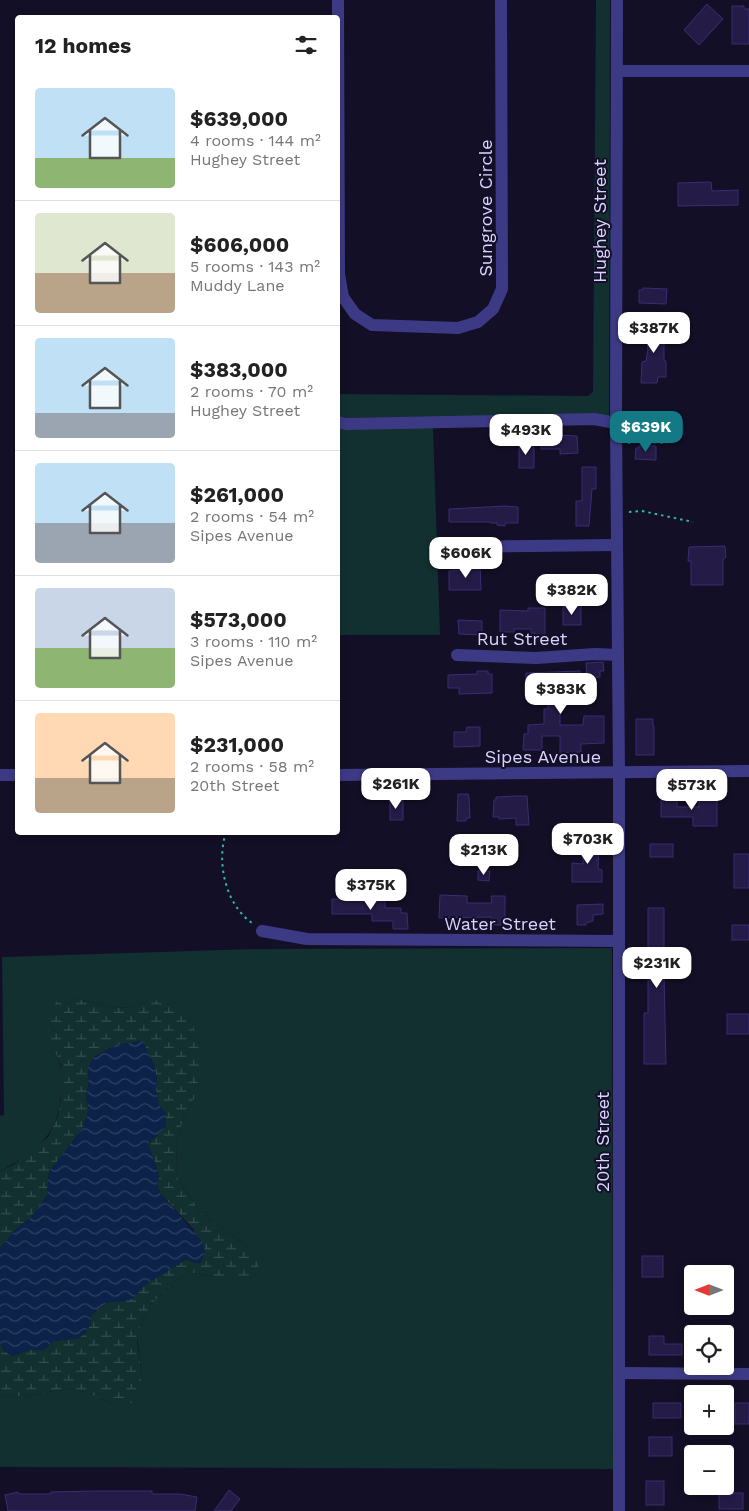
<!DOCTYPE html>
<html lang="en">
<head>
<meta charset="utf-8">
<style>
  :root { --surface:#fff; --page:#f2f2f2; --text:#222; --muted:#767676; --line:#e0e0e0; --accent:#137a85 }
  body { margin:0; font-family:"Work Sans",sans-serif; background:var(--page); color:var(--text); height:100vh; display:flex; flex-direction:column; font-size:19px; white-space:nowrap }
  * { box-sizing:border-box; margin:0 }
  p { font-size:16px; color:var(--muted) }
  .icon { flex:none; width:28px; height:28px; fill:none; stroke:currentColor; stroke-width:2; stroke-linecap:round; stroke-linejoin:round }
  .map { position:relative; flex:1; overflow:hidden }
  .details { position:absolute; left:15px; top:15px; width:325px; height:820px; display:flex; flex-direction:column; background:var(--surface); border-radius:5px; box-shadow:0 2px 8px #0003 }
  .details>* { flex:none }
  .needle { width:32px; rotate:270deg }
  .buttons { position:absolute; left:684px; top:1265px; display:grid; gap:10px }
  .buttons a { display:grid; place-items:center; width:50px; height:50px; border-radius:5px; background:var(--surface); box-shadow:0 2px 8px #0003; font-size:25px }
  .price { position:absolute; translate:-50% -42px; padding:0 11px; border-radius:10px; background:#fff; color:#222; font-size:16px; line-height:32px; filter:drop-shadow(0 1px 2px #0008) }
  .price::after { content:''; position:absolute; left:50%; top:30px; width:15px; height:11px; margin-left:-8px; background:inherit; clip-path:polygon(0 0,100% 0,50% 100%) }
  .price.on { background:var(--accent); color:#fff }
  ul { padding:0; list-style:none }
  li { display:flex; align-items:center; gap:15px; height:125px; padding:0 20px }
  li+li { border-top:1px solid var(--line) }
  li span { display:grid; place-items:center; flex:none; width:140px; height:100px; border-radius:5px; color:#555 }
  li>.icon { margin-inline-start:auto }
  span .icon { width:60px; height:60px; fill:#fffc; stroke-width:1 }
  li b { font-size:21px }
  h2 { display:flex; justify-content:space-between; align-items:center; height:60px; padding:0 20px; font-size:21px }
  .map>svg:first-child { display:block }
</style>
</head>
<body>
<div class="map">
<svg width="749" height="1511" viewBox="0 0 749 1511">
  <defs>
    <pattern id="wetland-marsh" width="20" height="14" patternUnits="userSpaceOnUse" patternTransform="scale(1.25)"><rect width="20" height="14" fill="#12302f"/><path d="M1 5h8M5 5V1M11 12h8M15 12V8" fill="none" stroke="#344d4e"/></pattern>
    <pattern id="water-waves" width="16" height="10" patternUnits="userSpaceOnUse" patternTransform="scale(1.25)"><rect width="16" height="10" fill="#0c2248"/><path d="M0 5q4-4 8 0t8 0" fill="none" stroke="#2f4163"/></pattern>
  </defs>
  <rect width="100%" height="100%" fill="#130f26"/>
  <!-- green -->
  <g fill="#12302f">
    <path d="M596,0H610L609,416L347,418L338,416V394L588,396L593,392Z"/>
    <path d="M338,428H433L440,635H338Z"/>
    <path d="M612,948L613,1469L0,1467V1394C18,1402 53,1388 75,1390C86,1391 108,1402 119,1407L142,1374L137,1337L140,1326L151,1304L166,1291L178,1278L192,1273L216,1277L252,1250L200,1212L177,1177L176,1144L184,1116L194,1099L145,1002L129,1008L110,1007L72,997L49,1039C53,1047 57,1055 60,1064C62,1070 61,1079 61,1087C62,1132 38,1151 0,1171V1116L4,1115L2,957L254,949Z"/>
  </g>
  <!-- wetland -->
  <path fill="url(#wetland-marsh)" d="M72,997L110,1007L129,1008L145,1002L159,1000L176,1007L191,1017L202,1062L194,1099L184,1116L176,1144L177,1177L200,1212L252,1250L259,1262L258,1273L251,1277L227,1279L193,1273L178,1278L166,1291L151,1304L140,1326L137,1342L142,1374L141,1382L137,1396L132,1403L119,1407C108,1402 86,1391 75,1390C53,1388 18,1402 0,1394V1342L3,1350L12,1356L29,1350H44L53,1341L79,1338L85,1333L90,1325L91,1315L108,1302L124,1301L134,1298L144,1285L187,1259L195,1263L194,1230L161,1194L157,1185L159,1178L156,1166L148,1144L166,1126L159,1105L156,1090L157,1079L154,1065L142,1041L116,1045L94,1057L88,1067L89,1081L86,1098L89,1110L82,1129L49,1172L47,1195L39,1207L29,1219L18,1227L0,1248V1171L13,1165L48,1137L58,1116L61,1099V1065L49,1039L47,1015L57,1001Z"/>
  <!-- water -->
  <path fill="url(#water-waves)" d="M143,1041L154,1065L157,1079L156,1090L159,1105L166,1113V1126L148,1144L156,1166L159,1178L157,1185L161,1194L202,1241C206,1250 206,1255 200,1263H195L187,1259L144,1285L134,1298L124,1301L108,1302L91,1315L90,1325L85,1333L79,1338L53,1341L44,1350H29L12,1356L3,1350L0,1342V1248L18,1227L29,1219L39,1207L47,1195L49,1172L82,1129L89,1110L86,1098L89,1081L88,1067L94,1057L116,1045Z"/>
  <!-- building -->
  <g fill="#241b47" stroke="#3b2d73">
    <path d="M707,4L723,19L699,45L684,30Z"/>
    <path d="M732,6H744V9H749V44H732Z"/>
    <path d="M711,182L712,191L738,190V205L678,206V183Z"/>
    <path d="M643,288L667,289L666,304L639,303V290H643Z"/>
    <path d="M648,323H664V361H666V377H658L657,383H641L642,362L646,361L648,349L647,341H645L644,337V327H648Z"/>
    <path d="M670,422L683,424V435L658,434L657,423Z"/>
    <path d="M541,434L577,436L578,453L560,454V449H541Z"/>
    <rect x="519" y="444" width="15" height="24"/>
    <path d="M639,446H656V460L635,459L636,448H639Z"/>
    <path d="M582,467H596V489H592L589,526H576V501H582Z"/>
    <path d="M505,506L518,507V523H505V526L497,525V523H490V522H449V509Z"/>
    <path d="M725,546L726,557L723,560V585H691V561H688L689,547Z"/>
    <path d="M480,564L481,590H449V571L465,570V565Z"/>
    <rect x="563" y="606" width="18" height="19"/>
    <path d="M528,608H545V640H535V633H531V629H514V632H500V610L528,611Z"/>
    <path d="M458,620L482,621V635L459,634Z"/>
    <path d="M603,662L604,671H600V677L587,678L586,663Z"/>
    <path d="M477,671H488V674H492V693L459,694V688H448V675L477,674Z"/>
    <path d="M580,671L579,690H577L576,695L560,696V725H583L584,716H604V743L581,744V752L560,753V736H542V750H523L524,734H528V725L544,724V709H548V687L526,688V673Z"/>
    <path d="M636,719H653V726H654V755H636Z"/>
    <path d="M467,727H480V746L454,747V732H466Z"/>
    <path d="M458,794H468L469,797L470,818H466V821H457Z"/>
    <path d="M516,796H527L529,825H516V818L499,819V817H493L494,800H496V797Z"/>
    <path d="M661,797H677V807H699V797H717V826H693V817H661Z"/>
    <rect x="390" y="800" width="13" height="20"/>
    <path d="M583,842H599L598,869L602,870V882H572V863L583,864Z"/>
    <rect x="650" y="844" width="23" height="13"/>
    <rect x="734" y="854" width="15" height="34"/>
    <path d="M478,871H490L489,881L478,880Z"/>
    <path d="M440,895L467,896V903H492L491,896H505V921H501V925H492L491,917L439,918Z"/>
    <path d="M332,899H385V908H401V913H407L408,929H393V921H372V914H332Z"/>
    <path d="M603,904V914L593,915V921L586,923V925H577V905Z"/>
    <path d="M648,908H664V953H675V975H664L666,1064H644V1013H648V975H646V953H648Z"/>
    <rect x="732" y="925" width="17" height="15"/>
    <rect x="727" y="1014" width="22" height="20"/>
    <rect x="642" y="1256" width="21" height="21"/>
    <path d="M649,1336H664V1344H682V1355H649Z"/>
    <rect x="653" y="1403" width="28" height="15"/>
    <rect x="735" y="1403" width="14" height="21"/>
    <rect x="649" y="1437" width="23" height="19"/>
    <rect x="646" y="1481" width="18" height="24"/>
    <path d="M229,1490L240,1499L231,1511H214Z"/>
    <path d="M93,1491H152V1494H180L197,1497L195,1511H8L5,1495L18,1492V1494H51V1492Z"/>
    <rect x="719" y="1493" width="24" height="16"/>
  </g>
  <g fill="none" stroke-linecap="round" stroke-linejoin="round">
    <!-- path -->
    <g stroke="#2fb8b0" stroke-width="2" stroke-dasharray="2.5 4" stroke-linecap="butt">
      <path d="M628,443L636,441L667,443"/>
      <path d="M629,512L642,511L693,522"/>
      <path d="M226,832C216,863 226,905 252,923"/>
    </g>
    <!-- minor -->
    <g stroke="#3d3a85" stroke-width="12">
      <path d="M338,0L339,274L343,297L355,314L372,325L458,328L478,322L493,309L502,289L501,0"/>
      <path d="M617,0L616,423L619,773V1511"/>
      <path d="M617,71H749"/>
      <path d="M338,422L346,424L594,419L616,423"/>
      <path d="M457,547L617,545"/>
      <path d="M457,655L536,658L595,654L618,655"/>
      <path d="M262,931L307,939L619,941"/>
      <path d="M620,1373L749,1374"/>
    </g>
    <!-- tertiary -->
    <g stroke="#3d3a85" stroke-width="12">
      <path d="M0,775H18"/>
      <path d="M338,775L749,771"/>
    </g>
  </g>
  <g text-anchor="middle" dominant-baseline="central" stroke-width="4" stroke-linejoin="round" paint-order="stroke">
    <!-- street labels -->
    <g font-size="18" fill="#d9d4ff" stroke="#130f26">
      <text transform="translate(485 208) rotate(-90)">Sungrove Circle</text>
      <text transform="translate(599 221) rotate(-90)">Hughey Street</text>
      <text x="522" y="638">Rut Street</text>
      <text x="543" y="756">Sipes Avenue</text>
      <text x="500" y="923">Water Street</text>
      <text transform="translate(602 1142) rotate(-90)">20th Street</text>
    </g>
  </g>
</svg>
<div class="buttons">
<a><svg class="needle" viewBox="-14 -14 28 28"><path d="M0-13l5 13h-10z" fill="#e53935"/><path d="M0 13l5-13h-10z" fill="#767676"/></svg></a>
<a><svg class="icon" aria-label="locate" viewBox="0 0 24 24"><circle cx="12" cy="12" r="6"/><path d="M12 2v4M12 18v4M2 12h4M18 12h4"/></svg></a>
<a>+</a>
<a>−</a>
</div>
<b class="price" style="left:654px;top:354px">$387K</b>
<b class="price on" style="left:646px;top:453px">$639K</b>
<b class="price" style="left:526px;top:456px">$493K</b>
<b class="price" style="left:466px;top:579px">$606K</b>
<b class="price" style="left:572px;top:616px">$382K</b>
<b class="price" style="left:561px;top:715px">$383K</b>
<b class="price" style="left:396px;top:810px">$261K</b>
<b class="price" style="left:692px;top:811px">$573K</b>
<b class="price" style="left:588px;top:865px">$703K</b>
<b class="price" style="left:484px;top:876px">$213K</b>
<b class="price" style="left:371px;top:911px">$375K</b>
<b class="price" style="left:657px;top:989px">$231K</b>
<section class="details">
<h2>12 homes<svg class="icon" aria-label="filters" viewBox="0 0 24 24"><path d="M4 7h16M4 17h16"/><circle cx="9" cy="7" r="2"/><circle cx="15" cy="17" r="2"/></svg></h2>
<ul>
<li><span style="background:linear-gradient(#bfe0f5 70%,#8fb573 0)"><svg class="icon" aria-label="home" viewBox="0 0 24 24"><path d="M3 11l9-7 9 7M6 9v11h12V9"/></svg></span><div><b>$639,000</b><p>4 rooms · 144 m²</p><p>Hughey Street</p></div></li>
<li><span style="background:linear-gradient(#dfe7d0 60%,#b9a48a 0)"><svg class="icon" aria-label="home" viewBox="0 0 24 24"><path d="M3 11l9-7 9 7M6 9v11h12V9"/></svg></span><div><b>$606,000</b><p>5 rooms · 143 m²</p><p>Muddy Lane</p></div></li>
<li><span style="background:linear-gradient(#bfe0f5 75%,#9aa5b1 0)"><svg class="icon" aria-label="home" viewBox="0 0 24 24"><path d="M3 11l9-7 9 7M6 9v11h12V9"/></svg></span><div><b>$383,000</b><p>2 rooms · 70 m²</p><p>Hughey Street</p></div></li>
<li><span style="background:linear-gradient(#bfe0f5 60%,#9aa5b1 0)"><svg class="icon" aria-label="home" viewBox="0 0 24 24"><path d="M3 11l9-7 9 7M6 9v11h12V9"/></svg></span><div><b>$261,000</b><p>2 rooms · 54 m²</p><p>Sipes Avenue</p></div></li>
<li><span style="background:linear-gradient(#c9d6e8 60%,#8fb573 0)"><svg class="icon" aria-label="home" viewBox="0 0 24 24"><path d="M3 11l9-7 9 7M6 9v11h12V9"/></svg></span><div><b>$573,000</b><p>3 rooms · 110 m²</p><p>Sipes Avenue</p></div></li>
<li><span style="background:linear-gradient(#ffd9b3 65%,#b9a48a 0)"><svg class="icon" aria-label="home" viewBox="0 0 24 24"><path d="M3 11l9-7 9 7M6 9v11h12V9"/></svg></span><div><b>$231,000</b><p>2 rooms · 58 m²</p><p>20th Street</p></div></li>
</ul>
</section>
</div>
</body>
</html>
